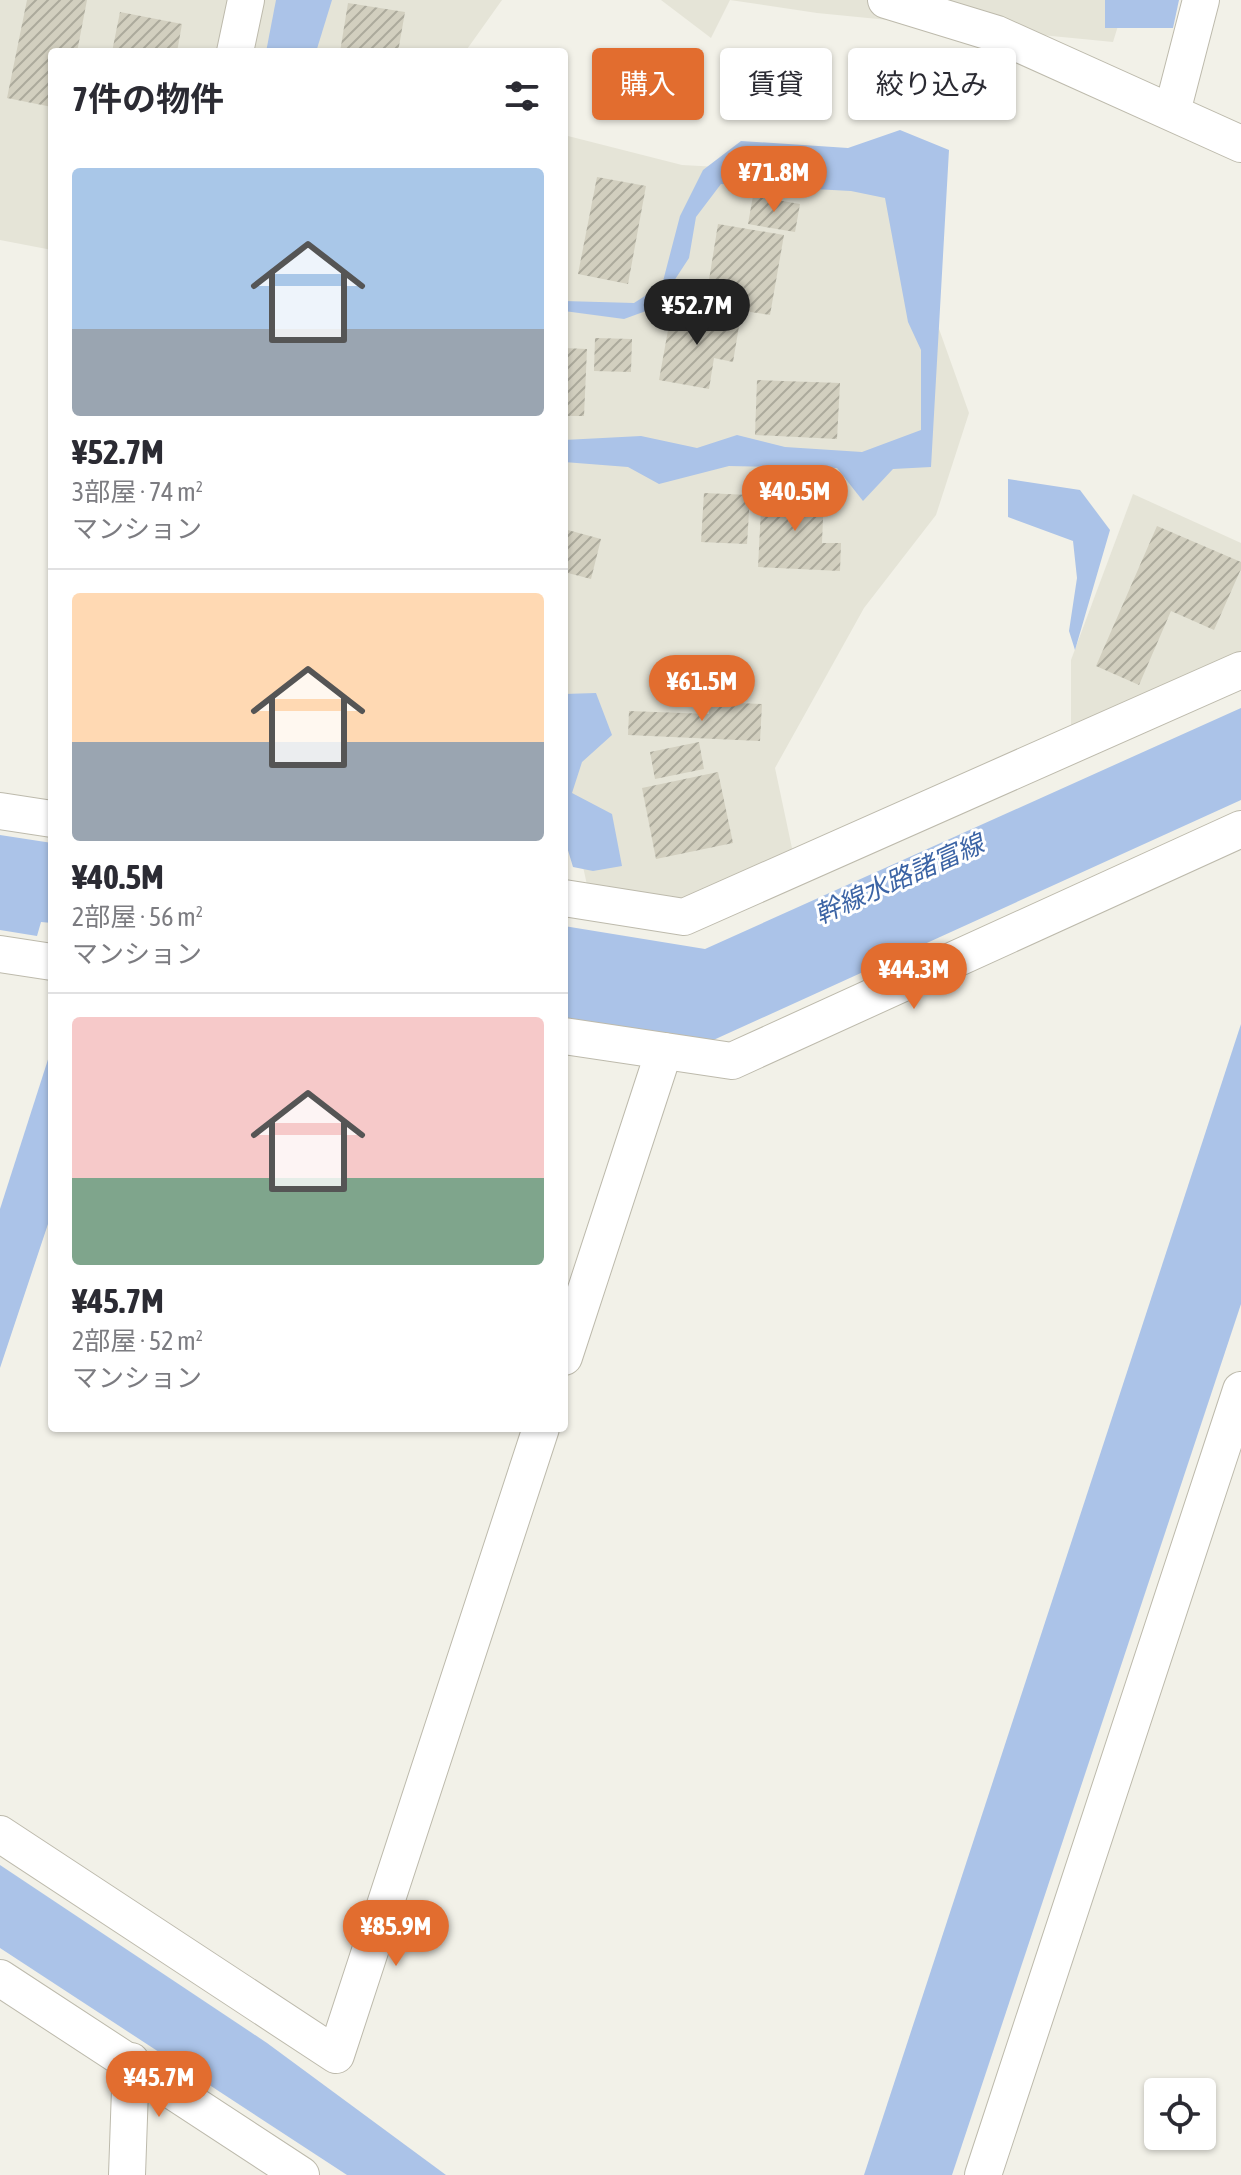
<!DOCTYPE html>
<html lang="ja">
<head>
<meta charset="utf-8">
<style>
  :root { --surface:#fff; --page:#f2f2f3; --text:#2b2b33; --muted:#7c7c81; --line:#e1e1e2; --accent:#e26d2f }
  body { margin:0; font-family:"Asap Condensed","Noto Sans JP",sans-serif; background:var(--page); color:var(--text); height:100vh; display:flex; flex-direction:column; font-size:30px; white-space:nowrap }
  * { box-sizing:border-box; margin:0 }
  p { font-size:26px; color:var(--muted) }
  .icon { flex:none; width:44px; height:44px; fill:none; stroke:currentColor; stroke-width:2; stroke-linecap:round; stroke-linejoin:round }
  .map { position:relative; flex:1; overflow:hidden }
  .side { position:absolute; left:48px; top:48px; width:520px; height:1384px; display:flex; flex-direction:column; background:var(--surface); border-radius:8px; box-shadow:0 2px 6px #0004 }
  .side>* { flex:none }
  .guide { position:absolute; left:592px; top:48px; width:528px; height:72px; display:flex; gap:16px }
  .controls { position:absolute; left:1144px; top:2078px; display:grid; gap:16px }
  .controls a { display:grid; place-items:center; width:72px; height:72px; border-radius:8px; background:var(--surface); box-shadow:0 2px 6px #0004; font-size:40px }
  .price { position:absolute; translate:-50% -68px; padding:0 18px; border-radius:28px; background:var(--accent); color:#fff; font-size:26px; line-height:52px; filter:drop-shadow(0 2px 4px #0008) }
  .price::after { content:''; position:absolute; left:50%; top:48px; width:24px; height:18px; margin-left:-12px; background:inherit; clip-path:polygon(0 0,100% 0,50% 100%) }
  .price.current { background:#222; color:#fff }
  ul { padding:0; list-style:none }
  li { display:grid; align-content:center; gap:16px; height:424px; padding:0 24px }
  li+li { border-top:2px solid var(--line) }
  li span { display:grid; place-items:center; height:248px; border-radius:8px; color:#555 }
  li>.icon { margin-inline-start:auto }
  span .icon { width:144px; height:144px; fill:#fffc; stroke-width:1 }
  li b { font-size:34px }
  h2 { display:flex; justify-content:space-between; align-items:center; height:96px; padding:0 24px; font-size:34px }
  .tag { padding:0 28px; border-radius:8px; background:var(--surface); box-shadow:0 2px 6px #0004; font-size:28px; line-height:72px }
  .tag.current { background:var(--accent); color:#fff }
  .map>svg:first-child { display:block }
</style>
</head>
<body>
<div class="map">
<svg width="1241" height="2175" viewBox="0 0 1241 2175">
  <defs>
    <pattern id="building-hatch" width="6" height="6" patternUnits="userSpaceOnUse" patternTransform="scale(2)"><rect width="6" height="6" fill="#d2cfbf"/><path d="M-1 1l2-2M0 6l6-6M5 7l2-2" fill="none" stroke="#acaa9c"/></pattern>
  </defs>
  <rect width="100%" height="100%" fill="#f2f1e8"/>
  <!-- residential -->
  <g fill="#e5e4d7">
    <path d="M0,0H502L465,52H52V250L0,240Z"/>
    <path d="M661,0H1126L1113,42L817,13L730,0L711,38Z"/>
    <path d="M564,135L682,165L921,178L929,301L969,413L936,515L864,608L775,768L793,853L689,906L589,894L564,780Z"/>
    <path d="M1133,494L1241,543V659L1071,727V660Z"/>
  </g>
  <!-- water -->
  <g fill="#abc3e8">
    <path d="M276,0H332L316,52H266Z"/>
    <path d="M1105,0H1179L1173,28H1105Z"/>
    <path d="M900,130L949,150L931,467L893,469L863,501L837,468L729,466L659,484L628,467L564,462V440L641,436L697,448L737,435L785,447L862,452L921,430V350L908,322L885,198L851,191L721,184L696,217L689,258L657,307L624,319L564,311V301L634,303L662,285L680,216L703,170L741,141L848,148Z"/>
    <path d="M1008,479L1080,490L1110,530L1075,650L1069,631L1077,578L1073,541L1008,517Z"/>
    <path d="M596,693L612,735L582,762L572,793L612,814L622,866L593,871L573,867L564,837V694Z"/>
    <path d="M1241,708V800L709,1042L564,1020V926L705,949Z"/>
    <path d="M0,835L52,843L48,863L52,864V923L41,922L37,936L0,930Z"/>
    <path d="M1241,1024V1304L952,2175H864Z"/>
    <path d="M52,1047V1212L0,1368V1209Z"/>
    <path d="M0,1865L267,2043L446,2175H347L0,1948Z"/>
  </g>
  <!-- building -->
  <g fill="url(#building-hatch)">
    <path d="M27,0H87L77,52H52V107L7,98Z"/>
    <path d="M348,3L405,12L398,52H340Z"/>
    <path d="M120,12L182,24L177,52H112Z"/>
    <path d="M597,177L646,186L628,284L578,274Z"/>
    <path d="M753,196L800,204L795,232L748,224Z"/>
    <path d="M718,224L784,235L770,315L705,305Z"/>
    <path d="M672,308L740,320L733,362L714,358L709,389L659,380Z"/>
    <path d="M595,338L632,339L631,372L594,371Z"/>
    <path d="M564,348L587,349L584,416H564Z"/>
    <path d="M757,380L840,383L837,439L755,435Z"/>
    <path d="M762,490L824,494L822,543H841L840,571L758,567Z"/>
    <path d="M704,493L750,495L747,544L701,542Z"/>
    <path d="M1157,526L1241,562V569L1214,630L1171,611L1139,685L1096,666Z"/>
    <path d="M564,529L601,539L591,579L564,572Z"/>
    <path d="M709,702L762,704L760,741L628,735L629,711L709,714Z"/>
    <path d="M699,742L704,769L655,779L650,752Z"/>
    <path d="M718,772L733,843L656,859L642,788Z"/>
  </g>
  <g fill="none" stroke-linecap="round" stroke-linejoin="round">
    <defs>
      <g id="street">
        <path d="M886,0L997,34L1241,144"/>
        <path d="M235,52L246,0"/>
        <path d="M1172,112L1201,0"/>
        <path d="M0,811L52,819"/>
        <path d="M564,898L684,917L1241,670"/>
        <path d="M0,954L52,962"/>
        <path d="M564,1036L732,1061L1241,829"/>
        <path d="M564,1357L664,1051"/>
        <path d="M0,1834L336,2055L541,1428"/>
        <path d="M0,1978L301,2175"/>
        <path d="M127,2175L131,2061"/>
        <path d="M983,2175L1241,1390"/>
      </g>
    </defs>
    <!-- street casing -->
    <use href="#street" stroke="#bdbaac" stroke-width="38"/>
    <!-- street -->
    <use href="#street" stroke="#fff" stroke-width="36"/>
  </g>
  <g text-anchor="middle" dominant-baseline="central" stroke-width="6" stroke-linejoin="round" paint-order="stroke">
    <!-- water labels -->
    <g font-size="26" font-style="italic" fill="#3c64a5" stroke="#fff">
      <text transform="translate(899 879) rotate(-24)">幹線水路諸富線</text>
    </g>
  </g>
</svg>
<div class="controls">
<a><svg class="icon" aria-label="locate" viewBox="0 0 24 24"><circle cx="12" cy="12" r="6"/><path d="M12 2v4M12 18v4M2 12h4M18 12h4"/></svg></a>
</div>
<b class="price" style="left:774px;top:214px">¥71.8M</b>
<b class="price current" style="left:697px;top:347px">¥52.7M</b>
<b class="price" style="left:795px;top:533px">¥40.5M</b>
<b class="price" style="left:702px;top:723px">¥61.5M</b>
<b class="price" style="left:914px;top:1011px">¥44.3M</b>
<b class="price" style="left:396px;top:1968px">¥85.9M</b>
<b class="price" style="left:159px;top:2119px">¥45.7M</b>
<div class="guide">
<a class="tag current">購入</a>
<a class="tag">賃貸</a>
<a class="tag">絞り込み</a>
</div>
<section class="side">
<h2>7件の物件<svg class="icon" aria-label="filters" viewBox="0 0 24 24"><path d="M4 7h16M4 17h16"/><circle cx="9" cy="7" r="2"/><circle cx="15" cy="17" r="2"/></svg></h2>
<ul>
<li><span style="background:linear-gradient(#a9c7e8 65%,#9aa5b1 0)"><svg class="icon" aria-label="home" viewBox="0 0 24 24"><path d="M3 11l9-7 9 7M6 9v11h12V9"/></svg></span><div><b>¥52.7M</b><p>3部屋 · 74 m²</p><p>マンション</p></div></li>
<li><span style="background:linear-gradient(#ffd9b3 60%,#9aa5b1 0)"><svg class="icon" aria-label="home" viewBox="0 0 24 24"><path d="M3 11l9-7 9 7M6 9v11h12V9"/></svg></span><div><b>¥40.5M</b><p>2部屋 · 56 m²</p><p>マンション</p></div></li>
<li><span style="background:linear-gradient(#f6c9c9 65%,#7fa58c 0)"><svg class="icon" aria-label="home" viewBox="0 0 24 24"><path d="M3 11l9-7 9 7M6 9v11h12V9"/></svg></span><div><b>¥45.7M</b><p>2部屋 · 52 m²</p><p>マンション</p></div></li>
</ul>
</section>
</div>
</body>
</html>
